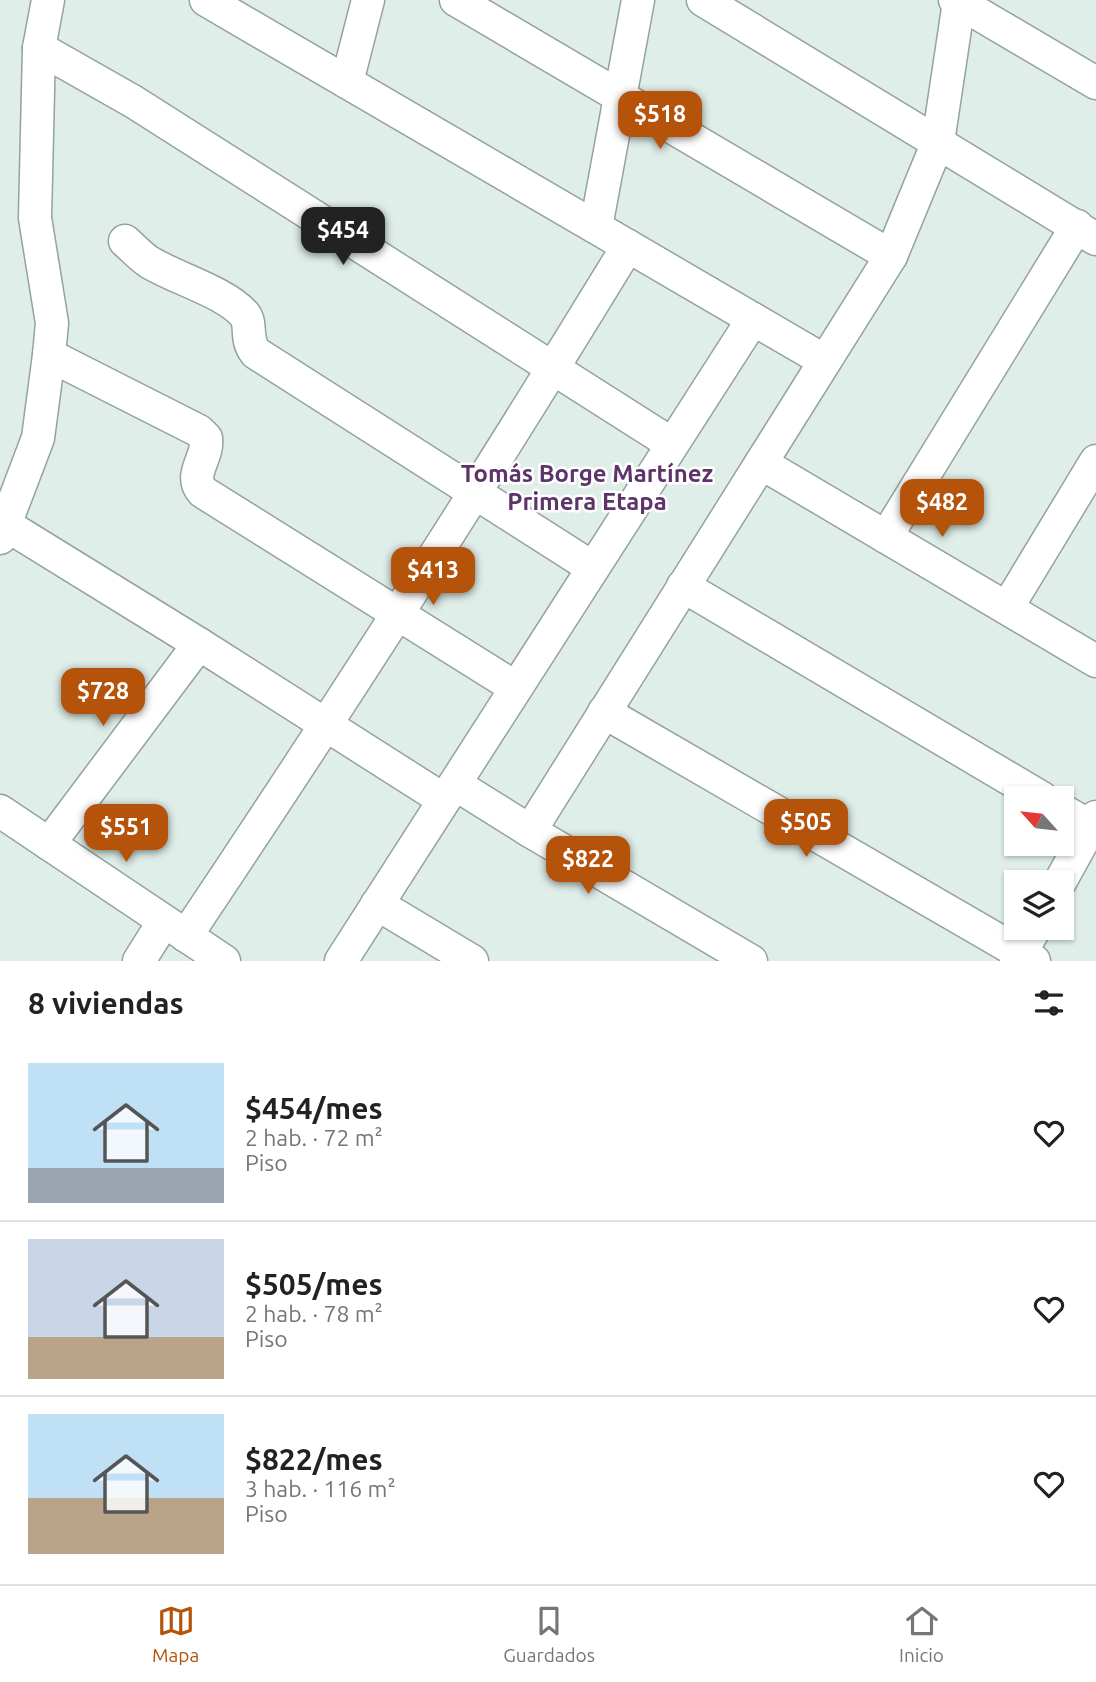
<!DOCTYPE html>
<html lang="es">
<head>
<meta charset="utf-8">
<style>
  :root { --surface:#fff; --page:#f6f6f6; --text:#222; --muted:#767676; --line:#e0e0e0; --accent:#b45309 }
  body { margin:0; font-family:Ubuntu,sans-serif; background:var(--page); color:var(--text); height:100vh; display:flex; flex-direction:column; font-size:26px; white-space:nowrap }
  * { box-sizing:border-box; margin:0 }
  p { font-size:23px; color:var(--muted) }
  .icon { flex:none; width:38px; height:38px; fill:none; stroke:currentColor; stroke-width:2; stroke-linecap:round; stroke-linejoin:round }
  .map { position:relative; height:961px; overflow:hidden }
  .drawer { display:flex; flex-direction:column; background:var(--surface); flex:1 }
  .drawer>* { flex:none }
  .needle { width:46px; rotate:297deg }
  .buttons { position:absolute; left:1004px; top:786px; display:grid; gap:14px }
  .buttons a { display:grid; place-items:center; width:70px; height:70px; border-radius:0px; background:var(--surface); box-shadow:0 2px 5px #0004; font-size:35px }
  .price { position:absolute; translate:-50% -60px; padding:0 16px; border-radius:14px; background:var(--accent); color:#fff; font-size:23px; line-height:46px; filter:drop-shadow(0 2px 4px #0008) }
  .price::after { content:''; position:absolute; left:50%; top:42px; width:21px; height:16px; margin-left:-10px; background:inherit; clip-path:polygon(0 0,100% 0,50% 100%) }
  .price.on { background:#222; color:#fff }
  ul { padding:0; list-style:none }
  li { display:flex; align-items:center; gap:21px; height:175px; padding:0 28px }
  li+li { border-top:2px solid var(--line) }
  li span { display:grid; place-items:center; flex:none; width:196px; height:140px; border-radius:0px; color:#555 }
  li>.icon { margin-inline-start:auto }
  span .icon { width:84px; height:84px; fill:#fffc; stroke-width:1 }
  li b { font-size:30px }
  h2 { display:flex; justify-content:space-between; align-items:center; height:84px; padding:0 28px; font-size:30px }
  .menu { display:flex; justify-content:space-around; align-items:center; height:98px; border-top:2px solid var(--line); background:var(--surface); font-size:19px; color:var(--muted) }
  .menu a { display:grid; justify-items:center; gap:4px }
  .menu .on { color:var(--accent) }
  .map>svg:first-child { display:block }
</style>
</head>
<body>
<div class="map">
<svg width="1096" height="961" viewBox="0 0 1096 961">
  <rect width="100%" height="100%" fill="#dfeee9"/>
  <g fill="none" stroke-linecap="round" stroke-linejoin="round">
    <defs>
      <g id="minor">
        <path d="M206,0L825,361"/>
        <path d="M456,0L891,256"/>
        <path d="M703,0L1096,239"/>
        <path d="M955,0L1096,83"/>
        <path d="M39,48L134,102L672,444"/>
        <path d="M347,82L368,0"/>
        <path d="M596,227L638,0"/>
        <path d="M125,241C133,248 140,256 149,262C175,278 225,292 244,314C253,324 244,339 256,353L593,568"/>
        <path d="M49,355L199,431L206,438C209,458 187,475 203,492L516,688"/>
        <path d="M761,463L1096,661"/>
        <path d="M6,525L199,644L444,800"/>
        <path d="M886,537L1077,226"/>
        <path d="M0,538L38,438L49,355L52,323L35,218L39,48L48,0"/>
        <path d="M683,586L1042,798"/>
        <path d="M1007,608L1096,461"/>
        <path d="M604,712L1034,961"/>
        <path d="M455,784L530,831L751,961"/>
        <path d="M1062,810L1096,830"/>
        <path d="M0,811L224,961"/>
        <path d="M530,831L891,256L938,142L959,2"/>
        <path d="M49,844L199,644"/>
        <path d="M1060,882L1096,817"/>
        <path d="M377,904L472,961"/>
        <path d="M186,936C338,709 486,479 628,246"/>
        <path d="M139,961L164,921"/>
        <path d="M341,961L753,319"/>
        <path d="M1016,961L1035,928"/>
      </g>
    </defs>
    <!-- minor casing -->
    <use href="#minor" stroke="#95a29d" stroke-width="35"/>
    <!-- minor -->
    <use href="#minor" stroke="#fff" stroke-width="32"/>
  </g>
  <g text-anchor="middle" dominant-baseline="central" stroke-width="5" stroke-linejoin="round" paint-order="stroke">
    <!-- quarter labels -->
    <g font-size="24" font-weight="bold" fill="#5d346a" stroke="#fff">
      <text x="587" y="473">Tomás Borge Martínez<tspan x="587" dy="28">Primera Etapa</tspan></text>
    </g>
  </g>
</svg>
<div class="buttons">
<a><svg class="needle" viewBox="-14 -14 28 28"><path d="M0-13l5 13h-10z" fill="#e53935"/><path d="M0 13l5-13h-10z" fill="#767676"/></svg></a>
<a><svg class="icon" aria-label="layers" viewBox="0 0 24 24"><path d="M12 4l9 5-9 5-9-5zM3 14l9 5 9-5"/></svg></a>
</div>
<b class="price" style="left:660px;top:151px">$518</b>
<b class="price on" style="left:343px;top:267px">$454</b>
<b class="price" style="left:942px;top:539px">$482</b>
<b class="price" style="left:433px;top:607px">$413</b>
<b class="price" style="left:103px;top:728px">$728</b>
<b class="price" style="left:806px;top:859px">$505</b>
<b class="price" style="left:126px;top:864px">$551</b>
<b class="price" style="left:588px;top:896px">$822</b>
</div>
<section class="drawer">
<h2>8 viviendas<svg class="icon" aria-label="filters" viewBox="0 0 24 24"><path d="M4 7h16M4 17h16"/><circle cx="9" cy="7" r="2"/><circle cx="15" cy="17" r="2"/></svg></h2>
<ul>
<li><span style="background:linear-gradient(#bfe0f5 75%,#9aa5b1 0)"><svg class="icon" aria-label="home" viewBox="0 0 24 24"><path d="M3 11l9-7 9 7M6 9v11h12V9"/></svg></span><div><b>$454/mes</b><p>2 hab. · 72 m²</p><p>Piso</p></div><svg class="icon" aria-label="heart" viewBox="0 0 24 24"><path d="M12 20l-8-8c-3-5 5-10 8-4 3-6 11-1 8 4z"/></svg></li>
<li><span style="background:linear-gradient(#c9d6e8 70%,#b9a48a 0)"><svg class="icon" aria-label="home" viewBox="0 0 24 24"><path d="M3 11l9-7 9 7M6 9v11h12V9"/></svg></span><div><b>$505/mes</b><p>2 hab. · 78 m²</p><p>Piso</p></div><svg class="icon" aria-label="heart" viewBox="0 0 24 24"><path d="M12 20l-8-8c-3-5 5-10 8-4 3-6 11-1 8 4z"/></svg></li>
<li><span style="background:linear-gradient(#bfe0f5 60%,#b9a48a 0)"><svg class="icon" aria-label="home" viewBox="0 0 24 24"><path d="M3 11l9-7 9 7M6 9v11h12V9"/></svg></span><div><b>$822/mes</b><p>3 hab. · 116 m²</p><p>Piso</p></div><svg class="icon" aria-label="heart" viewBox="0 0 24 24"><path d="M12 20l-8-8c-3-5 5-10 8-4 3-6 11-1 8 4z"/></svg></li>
</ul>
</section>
<nav class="menu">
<a class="on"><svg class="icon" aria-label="map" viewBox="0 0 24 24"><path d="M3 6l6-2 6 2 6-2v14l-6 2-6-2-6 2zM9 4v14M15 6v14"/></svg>Mapa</a>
<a><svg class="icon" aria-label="saved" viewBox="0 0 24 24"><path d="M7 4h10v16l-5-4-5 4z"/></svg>Guardados</a>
<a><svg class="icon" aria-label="home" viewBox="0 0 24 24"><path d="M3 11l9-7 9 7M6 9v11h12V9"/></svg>Inicio</a>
</nav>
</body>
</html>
